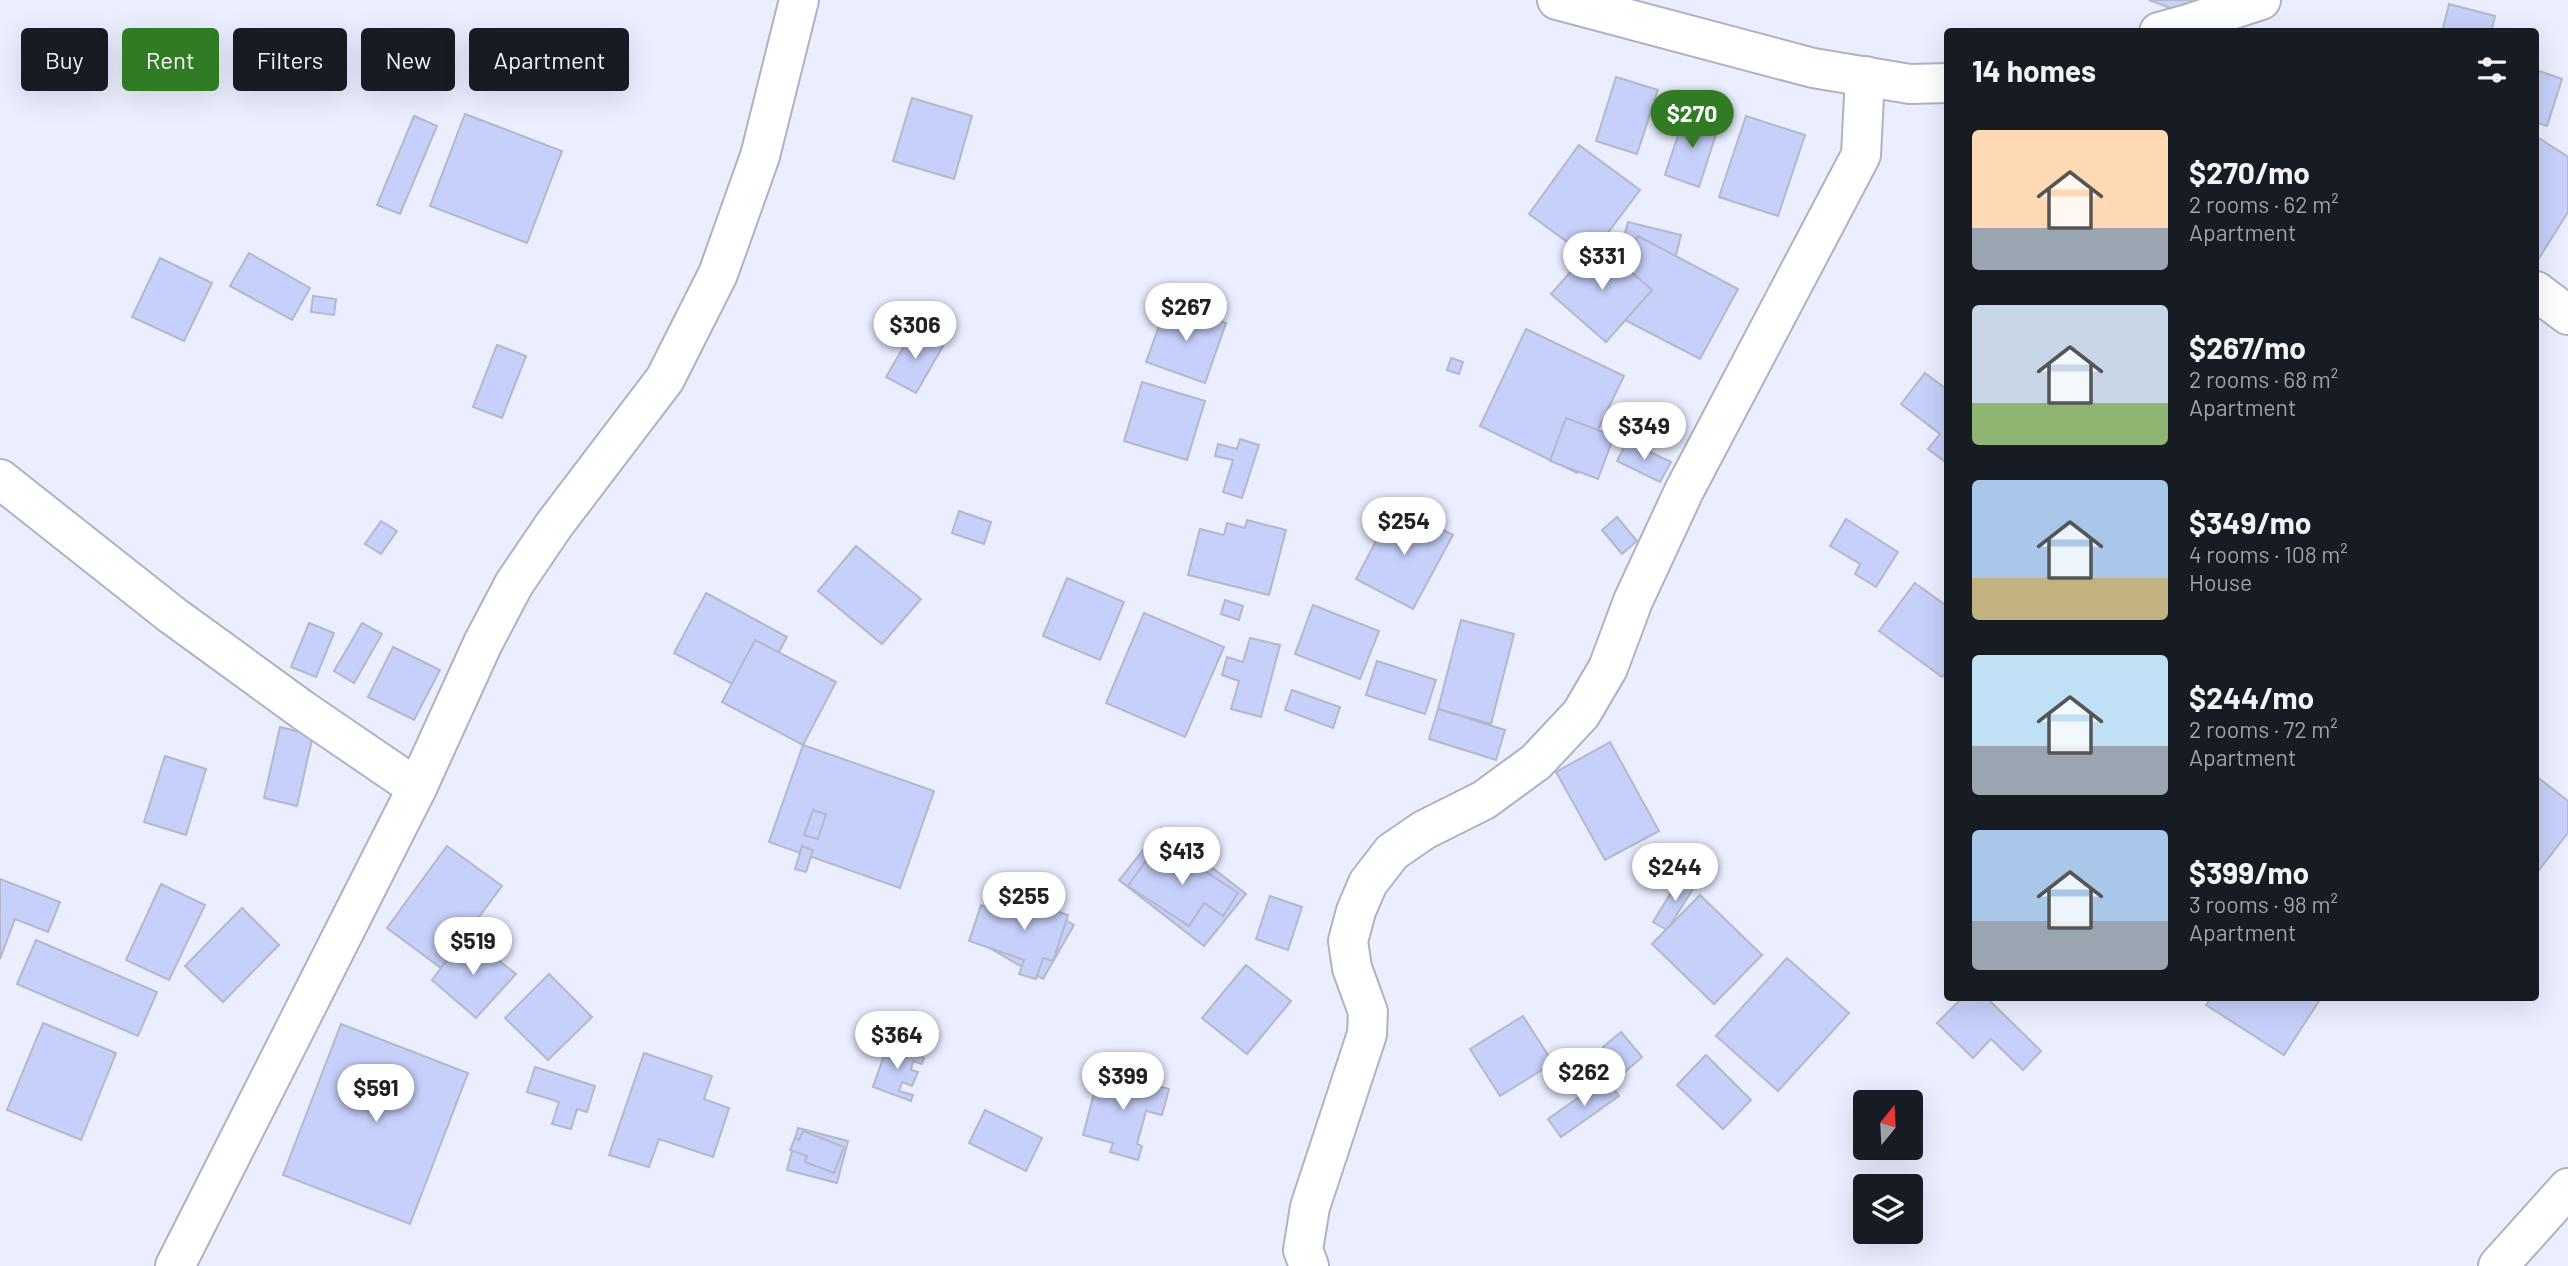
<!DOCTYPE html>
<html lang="en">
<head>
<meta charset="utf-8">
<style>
  :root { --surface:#171b24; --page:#20242c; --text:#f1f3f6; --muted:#9ea1a6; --accent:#307b23 }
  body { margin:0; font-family:Barlow,sans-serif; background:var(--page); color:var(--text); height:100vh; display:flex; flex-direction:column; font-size:26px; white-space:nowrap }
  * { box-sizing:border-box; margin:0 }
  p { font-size:23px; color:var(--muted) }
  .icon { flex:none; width:38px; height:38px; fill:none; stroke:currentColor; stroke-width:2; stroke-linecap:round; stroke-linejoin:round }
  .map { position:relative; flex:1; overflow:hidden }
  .side { position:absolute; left:1944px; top:28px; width:595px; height:973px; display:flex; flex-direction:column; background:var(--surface); border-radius:7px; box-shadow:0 7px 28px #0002 }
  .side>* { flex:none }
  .guide { position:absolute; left:21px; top:28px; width:665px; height:63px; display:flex; gap:14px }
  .needle { width:46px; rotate:18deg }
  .buttons { position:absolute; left:1853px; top:1090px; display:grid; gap:14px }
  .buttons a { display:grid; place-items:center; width:70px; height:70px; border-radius:7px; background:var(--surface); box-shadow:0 7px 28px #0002; font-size:35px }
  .price { position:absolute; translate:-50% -60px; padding:0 16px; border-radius:24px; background:#fff; color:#222; font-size:23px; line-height:46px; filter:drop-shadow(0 2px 4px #0008) }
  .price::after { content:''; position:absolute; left:50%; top:42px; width:21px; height:16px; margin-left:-10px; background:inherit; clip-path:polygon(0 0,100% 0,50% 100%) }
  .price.current { background:var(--accent); color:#fff }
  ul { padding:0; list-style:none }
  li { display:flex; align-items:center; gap:21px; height:175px; padding:0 28px }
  li span { display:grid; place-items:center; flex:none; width:196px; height:140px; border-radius:7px; color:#555 }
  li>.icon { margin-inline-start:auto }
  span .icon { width:84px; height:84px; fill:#fffc; stroke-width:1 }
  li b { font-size:30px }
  h2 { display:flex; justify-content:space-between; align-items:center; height:84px; padding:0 28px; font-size:30px }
  .chip { padding:0 24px; border-radius:7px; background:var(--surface); box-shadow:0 7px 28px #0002; font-size:24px; line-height:63px }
  .chip.current { background:var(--accent); color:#fff }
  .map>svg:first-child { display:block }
</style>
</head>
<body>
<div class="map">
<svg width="2568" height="1266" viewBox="0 0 2568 1266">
  <rect width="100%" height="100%" fill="#eaeeff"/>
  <!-- building -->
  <g fill="#c6d0fa" stroke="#b4b8c8" stroke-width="2">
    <path d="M2149,0H2191L2186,14Z"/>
    <path d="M2449,4L2495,16L2491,32H2442Z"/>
    <path d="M2536,70L2562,79L2547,126L2536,122Z"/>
    <path d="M1616,77L1658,90L1637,154L1596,141Z"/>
    <path d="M912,98L972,116L954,179L893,161Z"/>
    <path d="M465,114L562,151L527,243L430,206Z"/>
    <path d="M1685,114L1719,125L1699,187L1665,175Z"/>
    <path d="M414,116L437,126L400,214L377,205Z"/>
    <path d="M1746,116L1805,135L1778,216L1719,197Z"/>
    <path d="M2536,136L2568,157V212L2536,263Z"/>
    <path d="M1579,145L1640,190L1589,258L1529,214Z"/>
    <path d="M1628,222L1681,235L1662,311L1608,297Z"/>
    <path d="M1638,236L1738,289L1700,359L1600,307Z"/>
    <path d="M1597,242L1652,290L1606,342L1551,294Z"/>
    <path d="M249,253L310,288L292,320L230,286Z"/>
    <path d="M160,258L212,283L184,341L132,317Z"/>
    <path d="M313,296L336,299L334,315L311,312Z"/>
    <path d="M1168,302L1226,323L1205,383L1146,362Z"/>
    <path d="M914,329L943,346L916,393L886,377Z"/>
    <path d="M1526,329L1624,376L1577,473L1480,426Z"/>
    <path d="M497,345L526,356L502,418L473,407Z"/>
    <path d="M1451,358L1463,362L1459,374L1447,370Z"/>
    <path d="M1925,373L1948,390V464L1928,449L1940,434L1901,404Z"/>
    <path d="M1142,382L1205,401L1187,460L1124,441Z"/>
    <path d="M1566,418L1614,436L1598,479L1550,461Z"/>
    <path d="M1240,439L1259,445L1242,498L1223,492L1233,460L1215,456L1218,444L1237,449Z"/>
    <path d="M1627,441L1671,462L1660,482L1617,461Z"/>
    <path d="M1395,505L1453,535L1413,609L1356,579Z"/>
    <path d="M959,511L991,522L984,544L952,533Z"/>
    <path d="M1617,517L1637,541L1622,554L1602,530Z"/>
    <path d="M1846,519L1898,552L1876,587L1855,574L1860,564L1830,546Z"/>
    <path d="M1247,520L1286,530L1269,595L1188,575L1200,529L1224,535L1227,523L1245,528Z"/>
    <path d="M381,521L397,531L381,554L365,544Z"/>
    <path d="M856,546L921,599L882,644L818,591Z"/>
    <path d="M1067,578L1124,602L1100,660L1043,636Z"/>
    <path d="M1915,583L1948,607V670L1942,677L1879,631Z"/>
    <path d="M706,593L787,637L755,696L674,653Z"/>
    <path d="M1225,600L1243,606L1239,620L1221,614Z"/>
    <path d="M1313,605L1379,631L1360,679L1295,654Z"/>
    <path d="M1144,613L1224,647L1185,737L1106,703Z"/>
    <path d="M1461,620L1514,634L1491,724L1438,709Z"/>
    <path d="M309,623L334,633L316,677L291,667Z"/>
    <path d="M362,623L382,634L354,683L334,671Z"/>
    <path d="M1250,638L1280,645L1261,717L1231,709L1239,681L1222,675L1227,657L1243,662Z"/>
    <path d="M755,640L836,682L803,745L722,702Z"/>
    <path d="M393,647L440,670L414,720L368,697Z"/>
    <path d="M1377,661L1436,680L1425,714L1366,695Z"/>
    <path d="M1292,690L1340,707L1333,728L1285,710Z"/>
    <path d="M1438,709L1505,730L1496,760L1429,739Z"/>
    <path d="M280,727L313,735L297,806L264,798Z"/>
    <path d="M1610,742L1659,831L1605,860L1556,772Z"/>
    <path d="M803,745L934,791L900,888L769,842Z"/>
    <path d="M165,756L206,769L186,835L144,822Z"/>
    <path d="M2536,776L2568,801V833L2539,870L2536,867Z"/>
    <path d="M813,810L826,814L818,839L804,835Z"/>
    <path d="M1161,828L1246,894L1204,946L1119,880Z"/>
    <path d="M1160,841L1238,893L1223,916L1204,903L1189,926L1128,886Z"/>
    <path d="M447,846L502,886L441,968L387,928Z"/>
    <path d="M802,846L813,850L806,872L795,869Z"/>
    <path d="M1682,875L1696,884L1667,930L1653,922Z"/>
    <path d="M0,879L60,902L48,932L15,919L0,959Z"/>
    <path d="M161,884L205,905L169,980L126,960Z"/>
    <path d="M1005,885L1074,925L1043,979L974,939Z"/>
    <path d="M1005,894L1068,915L1053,961L1043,958L1036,979L1019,974L1024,960L969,941L981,905L999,912Z"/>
    <path d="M1700,895L1762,955L1714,1004L1652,944Z"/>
    <path d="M1270,896L1302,907L1288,950L1256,939Z"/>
    <path d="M242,908L279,945L223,1002L185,966Z"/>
    <path d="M466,935L516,974L476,1018L432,980Z"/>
    <path d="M36,940L157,992L138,1036L17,984Z"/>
    <path d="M1787,958L1849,1013L1778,1091L1716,1036Z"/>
    <path d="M1246,965L1291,1001L1247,1054L1202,1018Z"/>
    <path d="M549,974L592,1017L548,1060L505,1018Z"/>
    <path d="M1962,998H1987L2041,1051L2023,1070L1991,1039L1973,1058L1937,1023Z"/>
    <path d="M2211,998H2321L2284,1055L2206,1005Z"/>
    <path d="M1523,1016L1553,1063L1500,1096L1470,1049Z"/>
    <path d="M43,1023L116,1053L81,1140L7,1110Z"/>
    <path d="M341,1024L468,1073L410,1224L283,1175Z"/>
    <path d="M1621,1032L1642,1057L1625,1072L1603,1047Z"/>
    <path d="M896,1041L904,1043L903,1047L914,1051V1054L924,1058L922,1064L913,1061L911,1070L918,1072L912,1086L902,1082L899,1091L913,1095L911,1101L873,1087L887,1047L894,1049Z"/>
    <path d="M644,1053L712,1076L704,1099L729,1108L713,1157L659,1139L649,1167L609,1155Z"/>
    <path d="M1706,1055L1751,1100L1723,1129L1677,1085Z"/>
    <path d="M535,1067L595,1086L587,1112L577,1109L571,1129L552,1124L559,1102L527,1092Z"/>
    <path d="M1100,1071L1169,1089L1162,1115L1146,1111L1137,1144L1142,1146L1138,1160L1110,1152L1113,1143L1083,1135Z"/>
    <path d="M1606,1078L1619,1096L1561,1137L1548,1119Z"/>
    <path d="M985,1110L1042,1138L1026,1171L969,1143Z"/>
    <path d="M798,1128L848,1141L837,1183L787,1170Z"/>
    <path d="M803,1131L844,1147L834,1173L805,1162L807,1156L790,1150L795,1138L799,1140Z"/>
  </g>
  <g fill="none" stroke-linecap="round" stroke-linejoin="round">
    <defs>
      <g id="minor">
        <path d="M1557,0L1813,68L1910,84L1948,83"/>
        <path d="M2159,32L2188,24L2261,0"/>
        <path d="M2536,291L2568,315"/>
        <path d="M0,479L172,615L304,711L417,788"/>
        <path d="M175,1266L417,788L483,643L514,584L554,525L665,379L718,274L760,156L799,0"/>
        <path d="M1309,1266L1303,1250L1310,1207L1367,1034L1368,1012L1352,968L1348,941L1356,911L1368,883L1392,852L1424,830L1484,800L1536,762L1581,714L1608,668L1633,601L1684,491L1861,155L1865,76"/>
        <path d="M2498,1266L2568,1188"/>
      </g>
    </defs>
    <!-- minor casing -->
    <use href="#minor" stroke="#aeb2c1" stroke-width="42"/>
    <!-- minor -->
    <use href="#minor" stroke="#fff" stroke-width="38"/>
  </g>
</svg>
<div class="buttons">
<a><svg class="needle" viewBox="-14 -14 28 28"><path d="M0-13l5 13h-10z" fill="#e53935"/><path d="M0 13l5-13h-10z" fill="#9ea1a6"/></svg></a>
<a><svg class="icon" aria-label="layers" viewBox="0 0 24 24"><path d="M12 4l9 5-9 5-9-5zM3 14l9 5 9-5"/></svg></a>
</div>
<b class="price current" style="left:1692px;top:150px">$270</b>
<b class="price" style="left:1602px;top:292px">$331</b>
<b class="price" style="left:1186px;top:343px">$267</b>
<b class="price" style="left:915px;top:361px">$306</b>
<b class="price" style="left:1644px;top:462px">$349</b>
<b class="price" style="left:1404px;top:557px">$254</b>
<b class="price" style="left:1182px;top:887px">$413</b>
<b class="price" style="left:1675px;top:903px">$244</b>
<b class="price" style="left:1024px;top:932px">$255</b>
<b class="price" style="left:473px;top:977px">$519</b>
<b class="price" style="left:897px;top:1071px">$364</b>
<b class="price" style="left:1584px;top:1108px">$262</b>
<b class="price" style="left:1123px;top:1112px">$399</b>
<b class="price" style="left:376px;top:1124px">$591</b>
<div class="guide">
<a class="chip">Buy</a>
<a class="chip current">Rent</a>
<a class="chip">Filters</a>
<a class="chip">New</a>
<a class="chip">Apartment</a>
</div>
<section class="side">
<h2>14 homes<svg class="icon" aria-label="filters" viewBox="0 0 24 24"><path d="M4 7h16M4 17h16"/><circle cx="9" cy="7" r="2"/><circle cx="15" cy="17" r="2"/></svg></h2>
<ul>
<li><span style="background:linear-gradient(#ffd9b3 70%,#9aa5b1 0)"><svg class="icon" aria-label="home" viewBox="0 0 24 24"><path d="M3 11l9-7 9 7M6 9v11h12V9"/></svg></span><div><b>$270/mo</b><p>2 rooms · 62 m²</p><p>Apartment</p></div></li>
<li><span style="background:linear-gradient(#c9d6e8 70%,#8fb573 0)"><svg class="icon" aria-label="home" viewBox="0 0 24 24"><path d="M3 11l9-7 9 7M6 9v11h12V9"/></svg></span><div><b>$267/mo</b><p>2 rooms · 68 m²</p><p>Apartment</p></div></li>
<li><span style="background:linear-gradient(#a9c7e8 70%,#c2b280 0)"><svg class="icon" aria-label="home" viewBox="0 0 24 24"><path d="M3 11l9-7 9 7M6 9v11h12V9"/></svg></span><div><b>$349/mo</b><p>4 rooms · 108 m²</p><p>House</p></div></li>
<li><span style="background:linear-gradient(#bfe0f5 65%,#9aa5b1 0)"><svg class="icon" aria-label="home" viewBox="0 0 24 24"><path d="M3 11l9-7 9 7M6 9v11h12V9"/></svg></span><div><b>$244/mo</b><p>2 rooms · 72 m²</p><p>Apartment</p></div></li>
<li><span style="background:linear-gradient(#a9c7e8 65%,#9aa5b1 0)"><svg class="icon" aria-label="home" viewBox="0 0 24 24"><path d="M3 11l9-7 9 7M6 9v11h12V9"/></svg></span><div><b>$399/mo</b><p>3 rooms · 98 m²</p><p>Apartment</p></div></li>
</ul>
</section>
</div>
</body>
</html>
